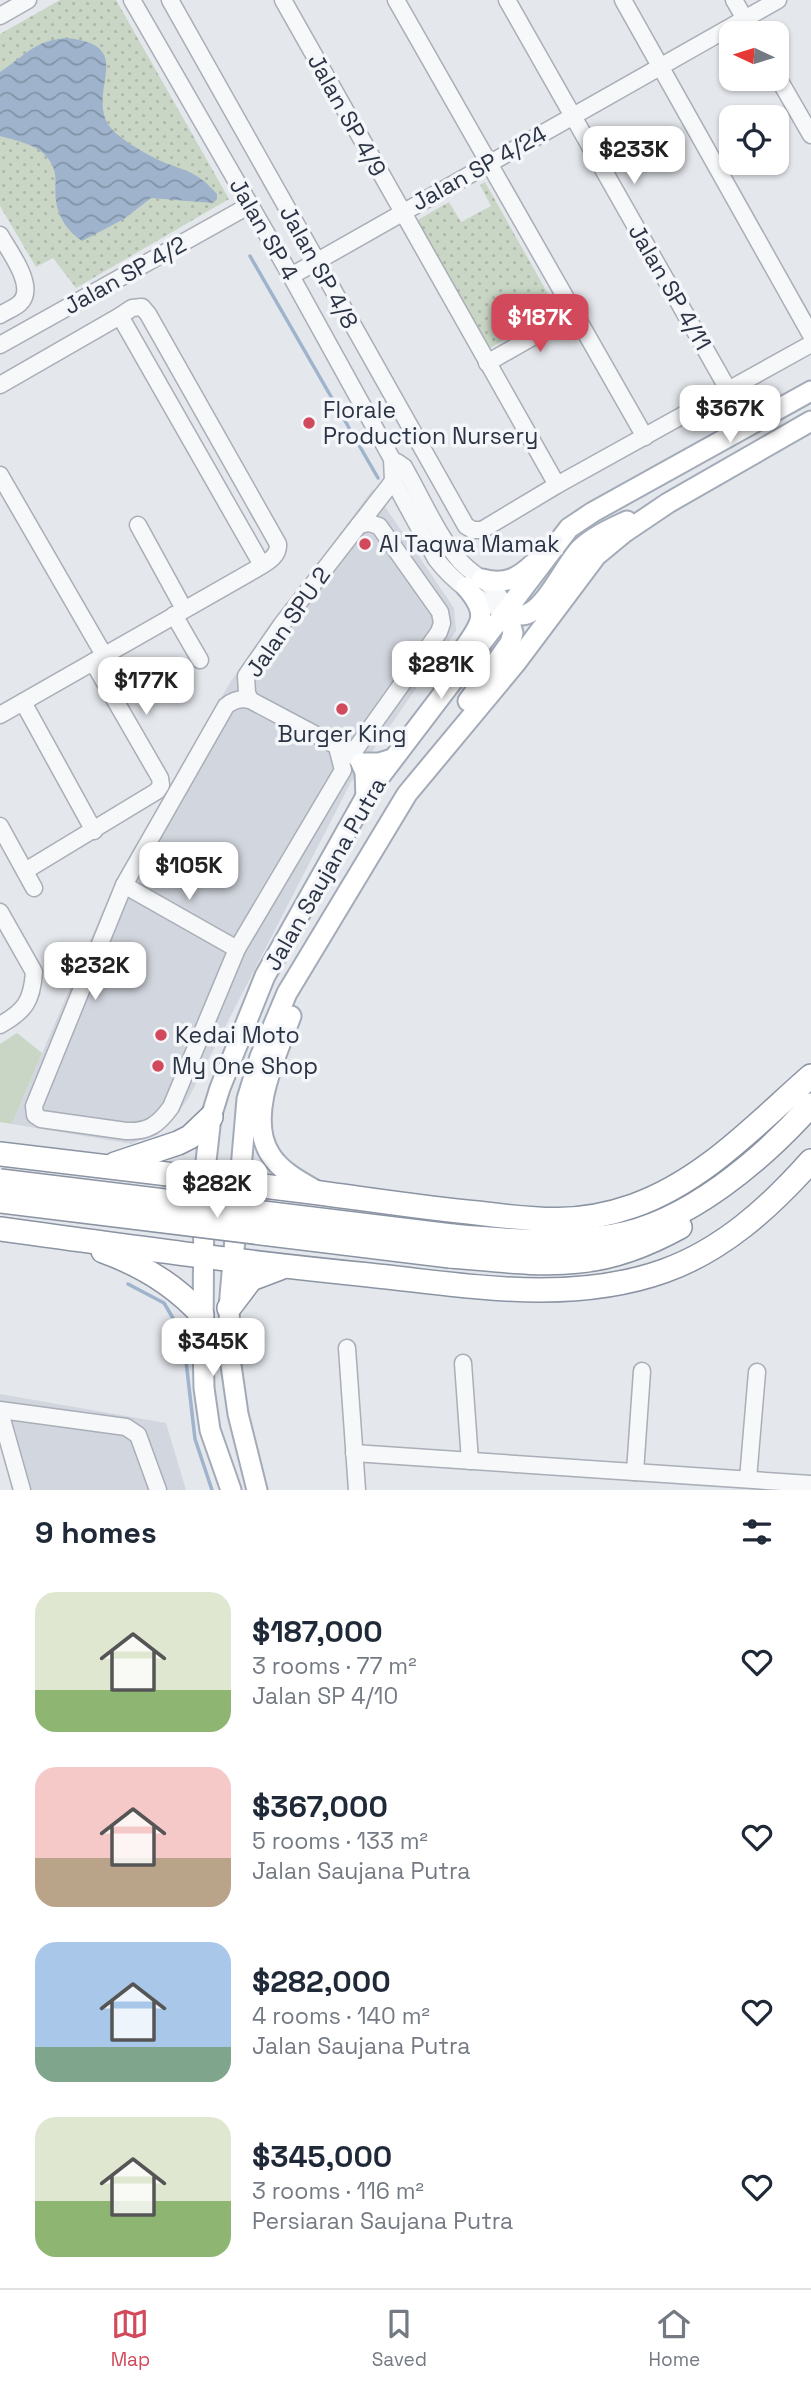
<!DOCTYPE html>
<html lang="en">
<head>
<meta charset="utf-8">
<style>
  :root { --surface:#fff; --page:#f6f6f7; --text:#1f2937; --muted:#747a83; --line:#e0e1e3; --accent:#d1495b }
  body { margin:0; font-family:"Space Grotesk",sans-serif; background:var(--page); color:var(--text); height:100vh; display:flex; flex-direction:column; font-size:26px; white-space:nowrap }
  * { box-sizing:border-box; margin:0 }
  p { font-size:23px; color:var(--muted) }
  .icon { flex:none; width:38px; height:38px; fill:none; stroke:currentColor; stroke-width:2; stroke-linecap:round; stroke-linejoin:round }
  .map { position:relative; height:1490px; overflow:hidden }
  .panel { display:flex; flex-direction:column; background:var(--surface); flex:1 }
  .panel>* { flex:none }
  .needle { width:46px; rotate:274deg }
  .fabs { position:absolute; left:719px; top:21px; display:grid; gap:14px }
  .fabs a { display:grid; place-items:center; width:70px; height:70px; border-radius:14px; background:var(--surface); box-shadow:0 2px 5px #0004; font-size:35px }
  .price { position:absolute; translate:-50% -60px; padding:0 16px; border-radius:14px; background:#fff; color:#222; font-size:23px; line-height:46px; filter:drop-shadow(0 2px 4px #0008) }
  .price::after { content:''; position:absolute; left:50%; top:42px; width:21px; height:16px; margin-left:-10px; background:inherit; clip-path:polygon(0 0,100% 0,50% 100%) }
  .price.on { background:var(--accent); color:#fff }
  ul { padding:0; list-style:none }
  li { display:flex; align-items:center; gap:21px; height:175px; padding:0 35px }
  li span { display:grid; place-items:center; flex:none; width:196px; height:140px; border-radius:21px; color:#555 }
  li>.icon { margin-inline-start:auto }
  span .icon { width:84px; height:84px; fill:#fffc; stroke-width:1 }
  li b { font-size:30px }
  h2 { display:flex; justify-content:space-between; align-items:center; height:84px; padding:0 35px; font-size:30px }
  .dock { display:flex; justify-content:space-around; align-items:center; height:98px; border-top:2px solid var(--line); background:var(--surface); font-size:19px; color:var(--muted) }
  .dock a { display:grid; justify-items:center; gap:4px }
  .dock .on { color:var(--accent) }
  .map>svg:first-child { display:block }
</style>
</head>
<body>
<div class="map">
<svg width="811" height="1490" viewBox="0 0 811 1490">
  <defs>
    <pattern id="park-dots" width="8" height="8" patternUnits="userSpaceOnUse" patternTransform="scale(1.75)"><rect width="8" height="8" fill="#c9d6c5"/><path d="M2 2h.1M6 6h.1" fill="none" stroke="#adb8ab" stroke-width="1.8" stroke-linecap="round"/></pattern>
    <pattern id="water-waves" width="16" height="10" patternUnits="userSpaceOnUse" patternTransform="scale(1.75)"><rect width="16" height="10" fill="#9fb4cc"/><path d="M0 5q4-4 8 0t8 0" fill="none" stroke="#8293a7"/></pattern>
  </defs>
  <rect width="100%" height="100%" fill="#e4e7ec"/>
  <!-- built -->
  <g fill="#d2d6de">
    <path d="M373,489L454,608L456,631L351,782L188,1099L169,1124L132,1144L12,1124L116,880L231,681Z"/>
    <path d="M0,1394L166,1423L186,1490H15L0,1432Z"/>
  </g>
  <!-- grass -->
  <path fill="#c9d6c5" d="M17,1033L42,1053L12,1124L0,1122V1044Z"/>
  <!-- park -->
  <g fill="url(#park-dots)">
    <path d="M60,0H116L229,199L76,288L53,258L36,267L0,206V34Z"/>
    <path d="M485,182L557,310L488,349L416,221L449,202L461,222L491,206L480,185Z"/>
  </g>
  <!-- water -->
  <path fill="url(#water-waves)" d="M67,38C137,45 88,88 108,124C114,136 149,156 161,161C174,167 190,170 201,179C207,183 212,189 217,194V199L213,203L151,198L124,219L82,241C68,232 58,217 56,201C54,182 60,171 45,155C35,144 14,140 0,136V72C25,56 34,40 67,38Z"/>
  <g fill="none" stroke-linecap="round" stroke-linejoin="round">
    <!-- stream -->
    <g stroke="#9fb4cc" stroke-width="3.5">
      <path d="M250,256L378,478"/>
      <path d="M128,1284L164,1303L183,1335L195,1439L212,1490"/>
    </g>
    <defs>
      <g id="minor">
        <path d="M132,0L291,276L392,459L393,480L436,559C453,581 481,603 507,612"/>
        <path d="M170,0L466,526L473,530H482L557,485L811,344"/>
        <path d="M283,0L557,485"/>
        <path d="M396,0L645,437"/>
        <path d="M507,0L729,391"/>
        <path d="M623,0L811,335"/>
        <path d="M734,0L753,33"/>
        <path d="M0,16L28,0"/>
        <path d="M777,76L811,135"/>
        <path d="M0,235C9,251 37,287 20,303C15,308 6,311 0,315"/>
        <path d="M291,276L778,0"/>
        <path d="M0,345L250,205"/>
        <path d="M487,363L573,314"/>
        <path d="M0,385L120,316L262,565"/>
        <path d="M397,462L404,467C420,495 439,538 460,561C479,582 496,581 507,612"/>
        <path d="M0,475L104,655"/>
        <path d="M138,525L184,609"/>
        <path d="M174,615L200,660"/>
        <path d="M250,700L247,693L246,676L282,624L404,467"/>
        <path d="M23,702L94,831"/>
        <path d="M0,715L256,569C266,563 279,557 278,544L148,314L142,307L132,308L120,316"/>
        <path d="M337,747L343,770L237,949L171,1107C158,1125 148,1132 126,1131L41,1119L35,1115L34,1106L124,885L226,706C233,700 241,698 250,700L352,754L361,763"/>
        <path d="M352,754L439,632L442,623L440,612L379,526L369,523L359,525"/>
        <path d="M0,826L34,888"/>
        <path d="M25,871L157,791L161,785L160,778L93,662"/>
        <path d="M124,885L237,949"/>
        <path d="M0,912L34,972C32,1001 25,1011 0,1025"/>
        <path d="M347,1348L357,1490"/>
        <path d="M463,1363L470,1461"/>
        <path d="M0,1410L126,1427L138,1435L158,1490"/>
        <path d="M0,1412L22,1490"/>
        <path d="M354,1453L811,1484"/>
        <path d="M635,1472L642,1371"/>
        <path d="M748,1479L757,1372"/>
      </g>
      <g id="major">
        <path d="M482,579C505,585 517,579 534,563"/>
        <path d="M507,612C514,614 522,617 529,613C547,605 565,565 580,549C594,536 610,529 627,521"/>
        <path d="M459,656C478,626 493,618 466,587"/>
        <path d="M468,701L510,643L513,633L507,612"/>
        <path d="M366,798L365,772L361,763H379L392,759"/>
        <path d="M291,1016C277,1054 246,1116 270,1154C280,1171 301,1182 317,1191"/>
        <path d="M231,1490L210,1430L204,1388L203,1342L204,1179L211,1117L220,1088L265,976L369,791L569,528L593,512L811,391"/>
        <path d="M257,1490L238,1414L231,1365L229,1308L247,1099L260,1057L287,993L407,794L515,664L596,556L625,532L668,503L811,421"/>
      </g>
      <g id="highway">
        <path d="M0,1154C107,1167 213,1179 320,1193C372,1200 424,1208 477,1213C535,1220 576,1226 633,1206C704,1181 756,1124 811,1076"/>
        <path d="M115,1164L178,1143L190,1137L211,1117"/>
        <path d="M0,1229C123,1246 246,1263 369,1275C467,1285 568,1305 664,1271C723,1250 770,1207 811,1161"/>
        <path d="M452,1236C506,1241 559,1245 613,1236C687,1224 763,1159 811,1105"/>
        <path d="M103,1251C142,1265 175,1285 202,1315"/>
        <path d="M450,1256C492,1259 536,1266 579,1261C614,1258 649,1244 680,1227"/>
        <path d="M229,1308L251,1279L280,1268"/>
      </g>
    </defs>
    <!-- minor casing -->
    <use href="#minor" stroke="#a9aeb7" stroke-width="19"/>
    <!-- major casing -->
    <use href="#major" stroke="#a3abb8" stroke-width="23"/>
    <!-- highway casing -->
    <use href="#highway" stroke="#8b94a3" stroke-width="26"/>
    <!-- minor -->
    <use href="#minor" stroke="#f7f8fa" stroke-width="16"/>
    <!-- major -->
    <use href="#major" stroke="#fff" stroke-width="19"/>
    <!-- highway -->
    <use href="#highway" stroke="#fff" stroke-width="23"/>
    <defs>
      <g id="highway-bridge">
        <path d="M0,1181L452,1236"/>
        <path d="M0,1201L450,1256"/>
      </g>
    </defs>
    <!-- highway-bridge casing -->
    <use href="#highway-bridge" stroke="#8b94a3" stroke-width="26" stroke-linecap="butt"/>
    <!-- highway-bridge -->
    <use href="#highway-bridge" stroke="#fff" stroke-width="23"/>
  </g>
  <!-- markers -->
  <g fill="#d1495b" stroke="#f4f6f9" stroke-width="2.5">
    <circle cx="309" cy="423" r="7"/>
    <circle cx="365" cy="544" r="7"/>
    <circle cx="342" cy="709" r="7"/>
    <circle cx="161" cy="1035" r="7"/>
    <circle cx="158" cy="1066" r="7"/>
  </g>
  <g text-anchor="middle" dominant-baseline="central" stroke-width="7" stroke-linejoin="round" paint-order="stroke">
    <!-- street labels -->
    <g font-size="23" fill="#2b3445" stroke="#f4f6f9">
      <text transform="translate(347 115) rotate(61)">Jalan SP 4/9</text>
      <text transform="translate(479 168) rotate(-29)">Jalan SP 4/24</text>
      <text transform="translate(264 229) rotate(60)">Jalan SP 4</text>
      <text transform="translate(319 267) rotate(61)">Jalan SP 4/8</text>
      <text transform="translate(125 275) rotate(-29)">Jalan SP 4/2</text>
      <text transform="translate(670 287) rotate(60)">Jalan SP 4/11</text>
      <text transform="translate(288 622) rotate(-55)">Jalan SPU 2</text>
      <text transform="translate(325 874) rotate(-60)">Jalan Saujana Putra</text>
    </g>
    <!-- poi labels -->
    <g font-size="23" fill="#2b3445" stroke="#f4f6f9" text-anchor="start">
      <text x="323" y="410">Florale<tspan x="323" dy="26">Production Nursery</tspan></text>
      <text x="379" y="544">Al Taqwa Mamak</text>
      <text x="342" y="734" text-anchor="middle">Burger King</text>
      <text x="175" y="1035">Kedai Moto</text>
      <text x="172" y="1066">My One Shop</text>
    </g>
  </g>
</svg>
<div class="fabs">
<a><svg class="needle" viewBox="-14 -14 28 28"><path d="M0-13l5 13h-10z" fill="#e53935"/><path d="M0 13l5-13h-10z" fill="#747a83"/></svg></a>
<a><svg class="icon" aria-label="locate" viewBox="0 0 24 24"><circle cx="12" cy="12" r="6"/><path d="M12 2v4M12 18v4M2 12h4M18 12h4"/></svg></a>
</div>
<b class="price" style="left:634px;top:186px">$233K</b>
<b class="price on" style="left:540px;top:354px">$187K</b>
<b class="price" style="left:730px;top:445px">$367K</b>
<b class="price" style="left:441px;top:701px">$281K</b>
<b class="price" style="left:146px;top:717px">$177K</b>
<b class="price" style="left:189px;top:902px">$105K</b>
<b class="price" style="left:95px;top:1002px">$232K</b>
<b class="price" style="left:217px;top:1220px">$282K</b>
<b class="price" style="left:213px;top:1378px">$345K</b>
</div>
<section class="panel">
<h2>9 homes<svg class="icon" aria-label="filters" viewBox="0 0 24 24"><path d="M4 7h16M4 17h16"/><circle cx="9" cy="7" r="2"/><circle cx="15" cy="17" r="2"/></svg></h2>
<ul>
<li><span style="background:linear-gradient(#dfe7d0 70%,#8fb573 0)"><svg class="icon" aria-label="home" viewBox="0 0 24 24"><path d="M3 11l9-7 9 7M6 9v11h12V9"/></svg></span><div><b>$187,000</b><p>3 rooms · 77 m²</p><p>Jalan SP 4/10</p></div><svg class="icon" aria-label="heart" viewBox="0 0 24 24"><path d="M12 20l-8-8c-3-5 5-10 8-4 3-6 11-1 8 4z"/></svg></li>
<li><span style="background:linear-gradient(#f6c9c9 65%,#b9a48a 0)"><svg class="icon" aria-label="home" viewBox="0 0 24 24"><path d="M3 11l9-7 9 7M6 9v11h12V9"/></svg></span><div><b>$367,000</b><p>5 rooms · 133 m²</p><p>Jalan Saujana Putra</p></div><svg class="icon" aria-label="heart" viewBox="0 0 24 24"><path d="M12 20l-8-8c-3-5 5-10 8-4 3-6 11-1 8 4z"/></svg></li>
<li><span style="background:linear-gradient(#a9c7e8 75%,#7fa58c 0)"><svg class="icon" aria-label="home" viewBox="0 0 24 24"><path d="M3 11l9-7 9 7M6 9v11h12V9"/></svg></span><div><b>$282,000</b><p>4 rooms · 140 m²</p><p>Jalan Saujana Putra</p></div><svg class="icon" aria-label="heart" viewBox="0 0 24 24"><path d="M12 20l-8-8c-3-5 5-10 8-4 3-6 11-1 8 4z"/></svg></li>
<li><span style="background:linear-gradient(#dfe7d0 60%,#8fb573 0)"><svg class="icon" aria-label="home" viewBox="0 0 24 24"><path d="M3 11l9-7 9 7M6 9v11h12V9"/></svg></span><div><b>$345,000</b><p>3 rooms · 116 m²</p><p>Persiaran Saujana Putra</p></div><svg class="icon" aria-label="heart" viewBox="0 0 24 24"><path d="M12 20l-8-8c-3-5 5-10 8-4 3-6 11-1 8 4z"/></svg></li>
</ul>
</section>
<nav class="dock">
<a class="on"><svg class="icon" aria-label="map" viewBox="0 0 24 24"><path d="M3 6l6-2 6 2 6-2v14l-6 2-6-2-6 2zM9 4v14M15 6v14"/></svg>Map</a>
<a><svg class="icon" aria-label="saved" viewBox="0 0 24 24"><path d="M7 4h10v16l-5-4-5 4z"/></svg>Saved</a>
<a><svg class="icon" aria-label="home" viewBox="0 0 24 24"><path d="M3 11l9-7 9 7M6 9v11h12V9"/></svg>Home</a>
</nav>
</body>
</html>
